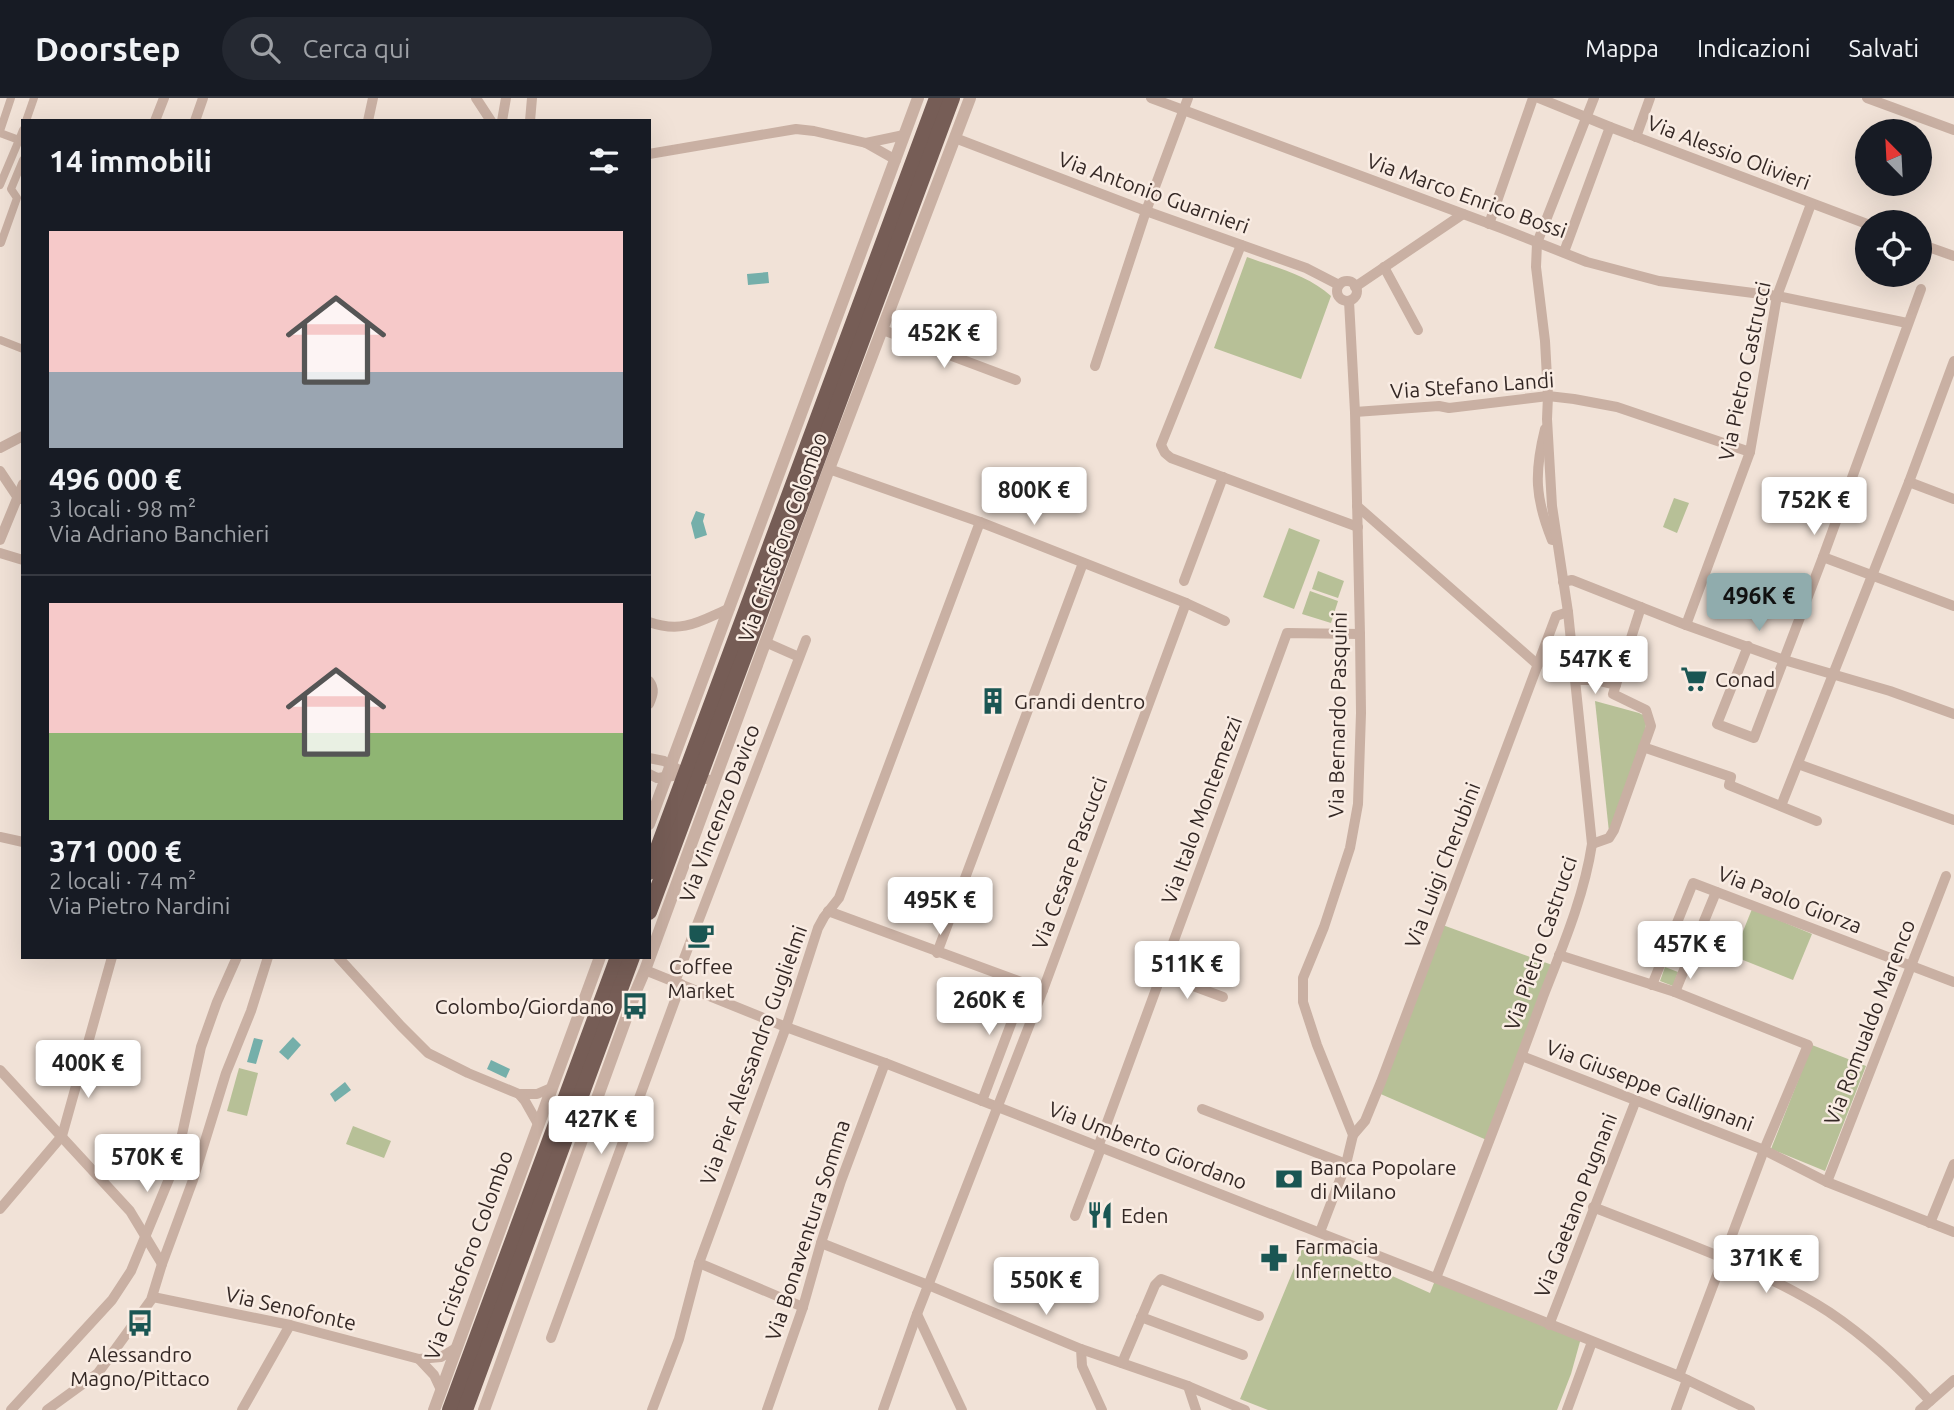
<!DOCTYPE html>
<html lang="it">
<head>
<meta charset="utf-8">
<style>
  :root { --surface:#171b24; --page:#242831; --text:#f1f3f6; --muted:#9ea1a6; --line:#363941; --accent:#90acad }
  body { margin:0; font-family:Ubuntu,sans-serif; background:var(--page); color:var(--text); height:100vh; display:flex; flex-direction:column; font-size:26px; white-space:nowrap }
  * { box-sizing:border-box; margin:0 }
  p { font-size:23px; color:var(--muted) }
  .icon { flex:none; width:38px; height:38px; fill:none; stroke:currentColor; stroke-width:2; stroke-linecap:round; stroke-linejoin:round }
  .map { position:relative; flex:1; overflow:hidden }
  .sheet { position:absolute; left:21px; top:21px; width:630px; height:840px; display:flex; flex-direction:column; background:var(--surface); border-radius:0px; box-shadow:0 7px 28px #0002 }
  .sheet>* { flex:none }
  .needle { width:46px; rotate:336deg }
  .fabs { position:absolute; left:1855px; top:21px; display:grid; gap:14px }
  .fabs a { display:grid; place-items:center; width:77px; height:77px; border-radius:50%; background:var(--surface); box-shadow:0 7px 28px #0002; font-size:35px }
  .price { position:absolute; translate:-50% -60px; padding:0 16px; border-radius:7px; background:#fff; color:#222; font-size:23px; line-height:46px; filter:drop-shadow(0 2px 4px #0008) }
  .price::after { content:''; position:absolute; left:50%; top:42px; width:21px; height:16px; margin-left:-10px; background:inherit; clip-path:polygon(0 0,100% 0,50% 100%) }
  .price.active { background:var(--accent); color:#111 }
  ul { padding:0; list-style:none }
  li { display:grid; align-content:center; gap:14px; height:371px; padding:0 28px }
  li+li { border-top:2px solid var(--line) }
  li span { display:grid; place-items:center; height:217px; border-radius:0px; color:#555 }
  li>.icon { margin-inline-start:auto }
  span .icon { width:126px; height:126px; fill:#fffc; stroke-width:1 }
  li b { font-size:30px }
  h2 { display:flex; justify-content:space-between; align-items:center; height:84px; padding:0 28px; font-size:30px }
  header { display:flex; align-items:center; gap:42px; box-sizing:border-box; height:98px; padding:0 35px; background:var(--surface); border-bottom:2px solid var(--line) }
  header strong { font-size:33px }
  nav { display:flex; gap:38px; margin-inline-start:auto; font-size:24px }
  .search { width:490px; height:63px; background:var(--page); display:flex; align-items:center; gap:18px; box-sizing:border-box; padding:0 24px; border-radius:38px; color:var(--muted); font-size:26px }
  .map>svg:first-child { display:block }
</style>
</head>
<body>
<header>
<strong>Doorstep</strong>
<div class="search"><svg class="icon" aria-label="search" viewBox="0 0 24 24"><circle cx="10" cy="10" r="6"/><path d="M15 15l6 6"/></svg>Cerca qui</div>
<nav><a>Mappa</a><a>Indicazioni</a><a>Salvati</a></nav>
</header>
<div class="map">
<svg width="1954" height="1312" viewBox="0 0 1954 1312">
  <rect width="100%" height="100%" fill="#f1e2d7"/>
  <!-- green -->
  <g fill="#b7c097">
    <path d="M1247,159C1277,170 1308,177 1331,198L1301,281L1214,250Z"/>
    <path d="M1674,400L1689,405L1677,435L1663,429Z"/>
    <path d="M1289,430L1320,442L1294,511L1263,499Z"/>
    <path d="M1318,473L1344,483L1338,500L1312,491Z"/>
    <path d="M1310,493L1338,503L1331,525L1302,516Z"/>
    <path d="M1595,603L1639,615L1643,617L1646,626L1645,634L1609,734Z"/>
    <path d="M1752,811L1812,836L1793,882L1733,858Z"/>
    <path d="M1440,826L1555,868L1489,1043L1376,994Z"/>
    <path d="M1665,869L1678,874L1673,888L1660,883Z"/>
    <path d="M1812,947L1866,968L1825,1073L1771,1051Z"/>
    <path d="M239,970L258,975L247,1018L227,1013Z"/>
    <path d="M353,1028L391,1043L384,1060L346,1046Z"/>
    <path d="M1305,1144L1312,1149L1319,1145L1430,1195L1436,1180L1581,1240L1571,1276L1557,1312H1268L1240,1301Z"/>
  </g>
  <!-- water -->
  <g fill="#75afaa">
    <path d="M768,174L769,185L748,187L747,176Z"/>
    <path d="M696,413L705,416L703,423L707,437L695,441L691,425Z"/>
    <path d="M293,939L301,947L288,962L279,954Z"/>
    <path d="M254,940L263,942L256,966L247,964Z"/>
    <path d="M491,962L510,971L506,980L487,971Z"/>
    <path d="M345,984L351,992L335,1004L330,996Z"/>
  </g>
  <g fill="none" stroke-linecap="round" stroke-linejoin="round">
    <!-- pedestrian -->
    <g stroke="#c9b0a3" stroke-width="8">
      <path d="M26,23L34,0"/>
      <path d="M0,33L11,0"/>
      <path d="M0,35L19,42L23,32"/>
      <path d="M0,87L19,42L23,44"/>
      <path d="M1,145L17,100L11,91L23,62"/>
      <path d="M0,242L23,251"/>
    </g>
    <!-- minor -->
    <g stroke="#c9b0a3" stroke-width="10">
      <path d="M476,0L491,23"/>
      <path d="M1151,0L1501,130L1587,164L1659,183L1777,198L1907,225"/>
      <path d="M1539,0L1610,29L1867,126"/>
      <path d="M1867,0L1954,32"/>
      <path d="M155,23L164,0"/>
      <path d="M195,23L203,0"/>
      <path d="M368,23L373,0"/>
      <path d="M502,23L506,0"/>
      <path d="M530,23L532,0"/>
      <path d="M1636,39L1650,0"/>
      <path d="M955,40L1146,113L1306,170L1339,187"/>
      <path d="M866,45L904,37"/>
      <path d="M649,56L796,31L814,33L866,45L896,62"/>
      <path d="M1489,126L1533,0"/>
      <path d="M1920,146L1954,158"/>
      <path d="M1241,147L1161,347L1165,355L1171,360L1358,429"/>
      <path d="M1564,154L1610,29"/>
      <path d="M1384,169L1418,232"/>
      <circle cx="1347" cy="193" r="10"/>
      <path d="M1355,189L1463,116"/>
      <path d="M883,232L1016,282"/>
      <path d="M1095,268L1146,113L1188,0"/>
      <path d="M1355,314L1439,308L1449,310L1548,298L1574,301L1617,309L1750,354"/>
      <path d="M1545,331C1534,375 1535,400 1552,442"/>
      <path d="M0,350L23,338"/>
      <path d="M829,371L980,424L1186,505L1225,523"/>
      <path d="M0,373L18,400L20,401"/>
      <path d="M1909,384L1954,401"/>
      <path d="M1357,408L1538,567"/>
      <path d="M0,442L23,386"/>
      <path d="M0,455L23,462"/>
      <path d="M1823,459L1954,508"/>
      <path d="M1184,483L1223,379"/>
      <path d="M1563,484L1572,482L1686,527L1784,562L1890,593L1954,616"/>
      <path d="M649,524C683,536 700,523 730,510"/>
      <path d="M1686,527L1750,354L1777,198L1811,106"/>
      <path d="M765,544L799,559"/>
      <path d="M1748,548L1717,626L1754,640L1823,459L1921,191"/>
      <path d="M1575,582H1595L1616,587"/>
      <path d="M649,583C655,591 653,597 649,606"/>
      <path d="M1643,649L1731,679L1729,687L1817,723"/>
      <path d="M649,660L664,663L686,676L714,683"/>
      <path d="M1798,666L1954,722"/>
      <path d="M649,676L657,680L673,678"/>
      <path d="M1781,708L1909,384L1954,263"/>
      <path d="M0,739L23,744"/>
      <path d="M1592,746L1609,740L1614,732L1651,628L1646,612L1613,596L1641,509"/>
      <path d="M828,813L1043,892"/>
      <path d="M937,855L1083,465"/>
      <path d="M1559,857L1675,894L1808,947L1764,1052L1679,1278"/>
      <path d="M338,859L401,928L428,955L468,975L519,996H537L551,990"/>
      <path d="M645,872L786,929L885,965L1453,1187L1679,1278L1750,1312"/>
      <path d="M1161,876L1223,899"/>
      <path d="M675,884L806,542"/>
      <path d="M1652,887L1693,785L1954,884"/>
      <path d="M1675,894L1716,794"/>
      <path d="M1522,958L1764,1052L1827,1084L1954,1134"/>
      <path d="M0,972L130,1113L162,1166"/>
      <path d="M519,996L525,1003L538,1026"/>
      <path d="M982,1003L1026,886"/>
      <path d="M1202,1011L1346,1066"/>
      <path d="M1353,1037L1365,1023L1381,984L1556,518L1568,514"/>
      <path d="M1098,1049L1287,535L1360,536"/>
      <path d="M1827,1084L1946,778"/>
      <path d="M1593,1109C1671,1140 1759,1169 1829,1214C1866,1239 1900,1270 1930,1303"/>
      <path d="M0,1111L62,1038L112,859"/>
      <path d="M1075,1118L1101,1050"/>
      <path d="M1930,1125L1954,1066"/>
      <path d="M1320,1134L1346,1066L1353,1037L1317,947L1303,904V880L1324,829L1350,750L1358,706L1361,615L1360,536L1355,314L1349,203"/>
      <path d="M821,1145L928,1187L1081,1251L1082,1268L1102,1312"/>
      <path d="M699,1165L803,1209"/>
      <path d="M1436,1180C1472,1087 1509,994 1543,899C1562,850 1584,799 1592,746L1568,514L1552,408L1547,321L1548,298L1545,243L1536,169L1537,145L1594,0"/>
      <path d="M153,1199L290,1227L419,1261L441,1259L456,1250"/>
      <path d="M917,1216L962,1312"/>
      <path d="M1141,1219L1243,1257"/>
      <path d="M1549,1227L1636,1002"/>
      <path d="M551,1240L681,886"/>
      <path d="M1081,1251L1188,1288L1245,1312"/>
      <path d="M419,1261L434,1277L441,1292"/>
      <path d="M1122,1265L1155,1187L1161,1181L1259,1218"/>
      <path d="M1188,1288L1196,1312"/>
      <path d="M11,1312L112,1202L131,1173L176,1064L201,949L217,904L237,859"/>
      <path d="M47,1312L98,1275L151,1202L162,1166L193,1082L226,975L251,913L268,859"/>
      <path d="M242,1312L290,1227"/>
      <path d="M652,1312L679,1241L699,1165L786,929L818,830L824,819L839,800L980,424"/>
      <path d="M767,1312L803,1209L821,1145L841,1083L885,965"/>
      <path d="M883,1312L917,1216L1043,892L1186,505"/>
      <path d="M1567,1312L1592,1244"/>
      <path d="M1676,1312L1687,1282"/>
      <path d="M1920,1312L1954,1282"/>
    </g>
    <!-- tertiary -->
    <g stroke="#c9b0a3" stroke-width="12">
      <path d="M649,726L918,0"/>
      <path d="M434,1312L600,859"/>
      <path d="M484,1312L636,893L645,872L829,371L970,0"/>
    </g>
    <!-- primary -->
    <g stroke="#765d56" stroke-width="16">
      <path d="M649,774L937,0"/>
      <path d="M649,814L952,0"/>
      <path d="M450,1312L618,859"/>
      <path d="M465,1312L632,859"/>
    </g>
  </g>
  <!-- icons -->
  <defs>
    <symbol id="supermarket-bare" viewBox="-9 -9 18 18"><path d="M-6-5.5h2.5l.6 2H6L4.5 2H-2.5L-4.4-4H-6ZM-1.5 3.2a1.3 1.3 0 1 0 .1 0ZM3 3.2a1.3 1.3 0 1 0 .1 0Z" fill="#1a5653" stroke="#f9ece3" stroke-width="2.5" paint-order="stroke"/></symbol>
    <symbol id="building-bare" viewBox="-9 -9 18 18"><path d="M-4-6H4V6H1V3H-1V6H-4ZM-2.5-4.3h1.7v1.8h-1.7ZM.8-4.3h1.7v1.8H.8ZM-2.5-1h1.7V.8h-1.7ZM.8-1h1.7V.8H.8Z" fill="#1a5653" stroke="#f9ece3" stroke-width="2.5" paint-order="stroke"/></symbol>
    <symbol id="cafe-bare" viewBox="-9 -9 18 18"><path d="M-5.5-4.5H6V0H3Q3 3.5 0 3.5H-2.5Q-5.5 3.5-5.5 0ZM3-3.2v2h1.7v-2ZM-6 4.5H4V6H-6Z" fill="#1a5653" stroke="#f9ece3" stroke-width="2.5" paint-order="stroke"/></symbol>
    <symbol id="bus-bare" viewBox="-9 -9 18 18"><path d="M-5-6H5V4H4V6H2V4H-2V6H-4V4H-5ZM-3.5-4V0h7V-4ZM-3.5 1.2v1.5H-2V1.2ZM2 1.2v1.5H3.5V1.2Z" fill="#1a5653" stroke="#f9ece3" stroke-width="2.5" paint-order="stroke"/></symbol>
    <symbol id="bank-bare" viewBox="-9 -9 18 18"><path d="M-6-4H6V4H-6ZM0-2.3a2.3 2.3 0 1 0 0 4.6a2.3 2.3 0 1 0 0-4.6Z" fill="#1a5653" stroke="#f9ece3" stroke-width="2.5" paint-order="stroke"/></symbol>
    <symbol id="restaurant-bare" viewBox="-9 -9 18 18"><path d="M-5-6h1v4h1v-4h1v4h1v-4h1v5L-1.5 .5V6h-2V.5L-5-1ZM5-6V6H3V1.5H1.5Q1.5-4 5-6Z" fill="#1a5653" stroke="#f9ece3" stroke-width="2.5" paint-order="stroke"/></symbol>
    <symbol id="pharmacy-bare" viewBox="-9 -9 18 18"><path d="M-2-6h4v4h4v4h-4v4h-4v-4h-4v-4h4Z" fill="#1a5653" stroke="#f9ece3" stroke-width="2.5" paint-order="stroke"/></symbol>
  </defs>
  <g fill-rule="evenodd">
    <use href="#supermarket-bare" x="1675" y="562" width="38" height="38"/>
    <use href="#building-bare" x="974" y="584" width="38" height="38"/>
    <use href="#cafe-bare" x="682" y="818" width="38" height="38"/>
    <use href="#bus-bare" x="616" y="889" width="38" height="38"/>
    <use href="#bank-bare" x="1270" y="1062" width="38" height="38"/>
    <use href="#restaurant-bare" x="1081" y="1098" width="38" height="38"/>
    <use href="#pharmacy-bare" x="1255" y="1141" width="38" height="38"/>
    <use href="#bus-bare" x="121" y="1206" width="38" height="38"/>
  </g>
  <g text-anchor="middle" dominant-baseline="central" stroke-width="5" stroke-linejoin="round" paint-order="stroke">
    <!-- street labels -->
    <g font-size="21" fill="#342825" stroke="#f9ece3">
      <text transform="translate(1729 54) rotate(21)">Via Alessio Olivieri</text>
      <text transform="translate(1154 94) rotate(20)">Via Antonio Guarnieri</text>
      <text transform="translate(1467 97) rotate(20)">Via Marco Enrico Bossi</text>
      <text transform="translate(1744 273) rotate(-78)">Via Pietro Castrucci</text>
      <text transform="translate(1472 287) rotate(-4)">Via Stefano Landi</text>
      <text transform="translate(782 439) rotate(-70)">Via Cristoforo Colombo</text>
      <text transform="translate(1337 617) rotate(-89)">Via Bernardo Pasquini</text>
      <text transform="translate(1201 712) rotate(-70)">Via Italo Montemezzi</text>
      <text transform="translate(719 715) rotate(-69)">Via Vincenzo Davico</text>
      <text transform="translate(1069 765) rotate(-70)">Via Cesare Pascucci</text>
      <text transform="translate(1442 767) rotate(-69)">Via Luigi Cherubini</text>
      <text transform="translate(1790 801) rotate(21)">Via Paolo Giorza</text>
      <text transform="translate(1540 845) rotate(-71)">Via Pietro Castrucci</text>
      <text transform="translate(1869 924) rotate(-69)">Via Romualdo Marenco</text>
      <text transform="translate(753 957) rotate(-70)">Via Pier Alessandro Guglielmi</text>
      <text transform="translate(1650 987) rotate(21)">Via Giuseppe Gallignani</text>
      <text transform="translate(1148 1047) rotate(21)">Via Umberto Giordano</text>
      <text transform="translate(1575 1107) rotate(-69)">Via Gaetano Pugnani</text>
      <text transform="translate(807 1132) rotate(-72)">Via Bonaventura Somma</text>
      <text transform="translate(468 1157) rotate(-70)">Via Cristoforo Colombo</text>
      <text transform="translate(291 1210) rotate(13)">Via Senofonte</text>
    </g>
    <!-- poi labels -->
    <g font-size="21" fill="#342825" stroke="#f9ece3" text-anchor="start">
      <text x="1715" y="581">Conad</text>
      <text x="1014" y="603">Grandi dentro</text>
      <text x="701" y="868" text-anchor="middle">Coffee<tspan x="701" dy="24">Market</tspan></text>
      <text x="614" y="908" text-anchor="end">Colombo/Giordano</text>
      <text x="1310" y="1069">Banca Popolare<tspan x="1310" dy="24">di Milano</tspan></text>
      <text x="1121" y="1117">Eden</text>
      <text x="1295" y="1148">Farmacia<tspan x="1295" dy="24">Infernetto</tspan></text>
      <text x="140" y="1256" text-anchor="middle">Alessandro<tspan x="140" dy="24">Magno/Pittaco</tspan></text>
    </g>
  </g>
</svg>
<div class="fabs">
<a><svg class="needle" viewBox="-14 -14 28 28"><path d="M0-13l5 13h-10z" fill="#e53935"/><path d="M0 13l5-13h-10z" fill="#9ea1a6"/></svg></a>
<a><svg class="icon" aria-label="locate" viewBox="0 0 24 24"><circle cx="12" cy="12" r="6"/><path d="M12 2v4M12 18v4M2 12h4M18 12h4"/></svg></a>
</div>
<b class="price" style="left:944px;top:272px">452K €</b>
<b class="price" style="left:1034px;top:429px">800K €</b>
<b class="price" style="left:1814px;top:439px">752K €</b>
<b class="price active" style="left:1759px;top:535px">496K €</b>
<b class="price" style="left:1595px;top:598px">547K €</b>
<b class="price" style="left:940px;top:839px">495K €</b>
<b class="price" style="left:1690px;top:883px">457K €</b>
<b class="price" style="left:1187px;top:903px">511K €</b>
<b class="price" style="left:989px;top:939px">260K €</b>
<b class="price" style="left:88px;top:1002px">400K €</b>
<b class="price" style="left:601px;top:1058px">427K €</b>
<b class="price" style="left:147px;top:1096px">570K €</b>
<b class="price" style="left:1766px;top:1197px">371K €</b>
<b class="price" style="left:1046px;top:1219px">550K €</b>
<section class="sheet">
<h2>14 immobili<svg class="icon" aria-label="filters" viewBox="0 0 24 24"><path d="M4 7h16M4 17h16"/><circle cx="9" cy="7" r="2"/><circle cx="15" cy="17" r="2"/></svg></h2>
<ul>
<li><span style="background:linear-gradient(#f6c9c9 65%,#9aa5b1 0)"><svg class="icon" aria-label="home" viewBox="0 0 24 24"><path d="M3 11l9-7 9 7M6 9v11h12V9"/></svg></span><div><b>496 000 €</b><p>3 locali · 98 m²</p><p>Via Adriano Banchieri</p></div></li>
<li><span style="background:linear-gradient(#f6c9c9 60%,#8fb573 0)"><svg class="icon" aria-label="home" viewBox="0 0 24 24"><path d="M3 11l9-7 9 7M6 9v11h12V9"/></svg></span><div><b>371 000 €</b><p>2 locali · 74 m²</p><p>Via Pietro Nardini</p></div></li>
</ul>
</section>
</div>
</body>
</html>
